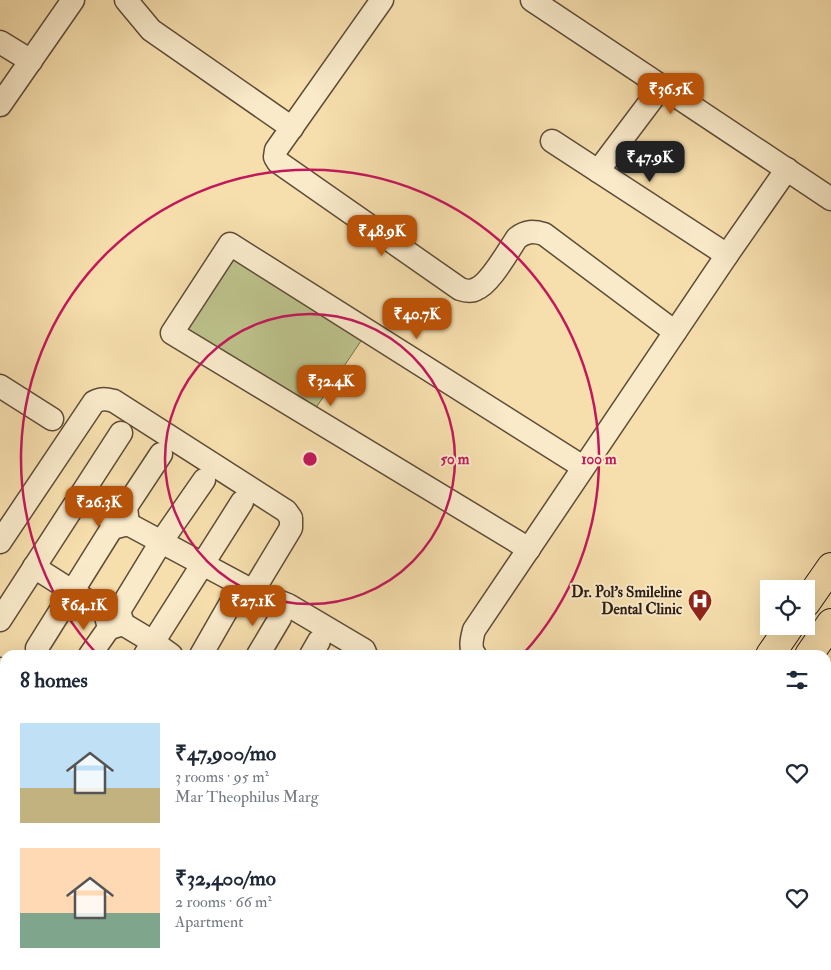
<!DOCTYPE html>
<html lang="en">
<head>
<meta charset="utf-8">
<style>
  :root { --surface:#fff; --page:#f6f6f7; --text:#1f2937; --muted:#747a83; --accent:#b45309 }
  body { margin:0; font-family:"IM FELL Double Pica",serif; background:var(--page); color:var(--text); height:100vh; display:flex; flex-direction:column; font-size:19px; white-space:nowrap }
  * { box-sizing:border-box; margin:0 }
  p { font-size:16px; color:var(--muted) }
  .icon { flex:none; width:28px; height:28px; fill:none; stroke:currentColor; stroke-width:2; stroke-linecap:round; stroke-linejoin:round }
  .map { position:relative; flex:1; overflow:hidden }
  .panel { position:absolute; left:0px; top:650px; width:831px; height:320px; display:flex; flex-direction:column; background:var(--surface); border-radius:15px 15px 0 0; box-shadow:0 5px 20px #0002 }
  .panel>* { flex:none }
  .controls { position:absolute; left:760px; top:580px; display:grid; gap:10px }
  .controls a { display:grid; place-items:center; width:55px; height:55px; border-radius:0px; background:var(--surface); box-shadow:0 5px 20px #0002; font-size:25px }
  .price { position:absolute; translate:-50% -42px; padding:0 11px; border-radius:10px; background:var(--accent); color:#fff; font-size:16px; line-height:32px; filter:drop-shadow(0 1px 2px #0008) }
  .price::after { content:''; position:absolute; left:50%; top:30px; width:15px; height:11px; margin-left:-8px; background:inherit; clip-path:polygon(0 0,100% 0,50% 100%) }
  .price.selected { background:#222; color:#fff }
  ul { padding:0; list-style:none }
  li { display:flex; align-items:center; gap:15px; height:125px; padding:0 20px }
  li span { display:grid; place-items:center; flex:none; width:140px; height:100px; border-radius:0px; color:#555 }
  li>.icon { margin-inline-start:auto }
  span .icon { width:60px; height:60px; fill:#fffc; stroke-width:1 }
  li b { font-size:21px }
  h2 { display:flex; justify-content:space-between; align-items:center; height:60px; padding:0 20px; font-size:21px }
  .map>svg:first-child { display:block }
</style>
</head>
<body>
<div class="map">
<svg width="831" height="970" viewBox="0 0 831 970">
  <rect width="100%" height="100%" fill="#f6dead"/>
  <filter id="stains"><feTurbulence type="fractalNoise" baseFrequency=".004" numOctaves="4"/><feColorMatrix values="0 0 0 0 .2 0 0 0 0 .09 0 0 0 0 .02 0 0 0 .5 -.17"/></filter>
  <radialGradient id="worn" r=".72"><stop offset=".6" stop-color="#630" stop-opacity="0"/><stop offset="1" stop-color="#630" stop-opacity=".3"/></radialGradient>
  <!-- green -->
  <path fill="#bcc18a" stroke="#746e4e" d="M232,251L363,338L305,424L174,336Z"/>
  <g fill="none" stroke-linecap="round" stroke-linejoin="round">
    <defs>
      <g id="minor">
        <path d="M126,0L151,30L292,128"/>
        <path d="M382,0L276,150L275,157L278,162L460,289C466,291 471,292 476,289C490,284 508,251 517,238C526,231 533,231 544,234L675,332"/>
        <path d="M532,0L831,199"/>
        <path d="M0,42L31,61"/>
        <path d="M0,105L73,0"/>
        <path d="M552,141L727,255"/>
        <path d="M598,171L662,86"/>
        <path d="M0,386L52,419"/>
        <path d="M128,524L126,507L161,454"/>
        <path d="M112,528L128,524L253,591"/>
        <path d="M0,542L94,402C102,398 106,399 114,401L286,511L291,518V528L253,591L288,605L364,650L366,655"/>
        <path d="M529,549L172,333L230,244L583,467"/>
        <path d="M34,567L105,612L119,611"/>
        <path d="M0,620L121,433"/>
        <path d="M123,624L119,611L161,542L204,480"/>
        <path d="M110,628L123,624L153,642L171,655"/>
        <path d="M37,648L112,528L109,512"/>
        <path d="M90,655L109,628L105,613"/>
        <path d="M145,655L242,502"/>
        <path d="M201,655L241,585"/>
        <path d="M258,655L280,618"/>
        <path d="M311,655L319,641"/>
        <path d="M475,655C469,648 472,638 474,630L727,255L787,169"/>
        <path d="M0,669L5,672"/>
        <path d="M0,805L3,807"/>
        <path d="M12,965L20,970"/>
        <path d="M470,965L478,970"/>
        <path d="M398,970L400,965"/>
      </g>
      <g id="major">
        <path d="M806,603L831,567"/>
        <path d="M770,655L790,626"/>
        <path d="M809,655L831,623"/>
        <path d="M553,970L556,965"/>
        <path d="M591,970L595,965"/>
      </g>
    </defs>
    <!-- minor casing -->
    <use href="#minor" stroke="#5e4c38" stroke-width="25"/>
    <!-- major casing -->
    <use href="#major" stroke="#2b1b11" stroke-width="30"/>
    <!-- minor -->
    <use href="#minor" stroke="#f9eaca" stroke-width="22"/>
    <!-- major -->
    <use href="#major" stroke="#f6dead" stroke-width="28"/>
  </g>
  <!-- distance rings -->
  <g fill="none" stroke="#c2185b" stroke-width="2.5">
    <circle cx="310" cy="459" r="145"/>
    <path d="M97 654A289 289 0 1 1 523 654"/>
  </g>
  <!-- icons -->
  <defs>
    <symbol id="hospital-pin" viewBox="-11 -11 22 30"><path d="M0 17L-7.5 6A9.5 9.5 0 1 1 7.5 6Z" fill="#8f2418" stroke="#f9eaca"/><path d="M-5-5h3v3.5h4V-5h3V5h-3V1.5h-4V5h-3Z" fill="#fff"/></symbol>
  </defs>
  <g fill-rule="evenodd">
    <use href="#hospital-pin" x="686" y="587" width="28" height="38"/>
  </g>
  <g text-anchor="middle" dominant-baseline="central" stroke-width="4" stroke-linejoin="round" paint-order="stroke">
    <!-- poi labels -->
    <g font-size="15" font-weight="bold" fill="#2b1b11" stroke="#f9eaca" text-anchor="end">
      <text x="682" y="592">Dr. Pol's Smileline<tspan x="682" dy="17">Dental Clinic</tspan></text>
    </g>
  </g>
  <circle cx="310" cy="459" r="8" fill="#c2185b" stroke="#f9eaca" stroke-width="2.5"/>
  <g font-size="15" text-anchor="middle" font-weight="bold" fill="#c2185b" stroke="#f9eaca" stroke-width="4" stroke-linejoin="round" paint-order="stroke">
    <text x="455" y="464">50 m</text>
    <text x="599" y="464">100 m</text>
  </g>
  <rect width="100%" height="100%" filter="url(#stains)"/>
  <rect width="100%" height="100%" fill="url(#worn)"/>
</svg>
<div class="controls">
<a><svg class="icon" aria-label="locate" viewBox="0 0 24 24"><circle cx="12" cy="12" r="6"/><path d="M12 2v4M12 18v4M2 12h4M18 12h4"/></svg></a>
</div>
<b class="price" style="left:671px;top:115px">₹36.5K</b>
<b class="price selected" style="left:650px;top:183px">₹47.9K</b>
<b class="price" style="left:382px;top:257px">₹48.9K</b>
<b class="price" style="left:417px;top:340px">₹40.7K</b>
<b class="price" style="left:331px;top:407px">₹32.4K</b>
<b class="price" style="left:99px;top:528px">₹26.3K</b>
<b class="price" style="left:253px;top:627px">₹27.1K</b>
<b class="price" style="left:84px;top:631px">₹64.1K</b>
<section class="panel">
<h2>8 homes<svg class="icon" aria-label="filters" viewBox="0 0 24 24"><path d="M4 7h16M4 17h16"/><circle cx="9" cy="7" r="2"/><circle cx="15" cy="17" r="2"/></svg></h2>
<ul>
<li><span style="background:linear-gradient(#bfe0f5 65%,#c2b280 0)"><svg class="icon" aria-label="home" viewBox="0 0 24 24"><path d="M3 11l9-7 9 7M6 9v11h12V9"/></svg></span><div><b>₹47,900/mo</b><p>3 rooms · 95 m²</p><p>Mar Theophilus Marg</p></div><svg class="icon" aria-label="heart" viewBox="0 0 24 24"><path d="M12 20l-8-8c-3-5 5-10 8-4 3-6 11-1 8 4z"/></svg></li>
<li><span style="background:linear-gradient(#ffd9b3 65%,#7fa58c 0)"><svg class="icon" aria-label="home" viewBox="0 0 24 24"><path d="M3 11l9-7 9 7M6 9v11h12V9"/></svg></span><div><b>₹32,400/mo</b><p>2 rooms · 66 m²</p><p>Apartment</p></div><svg class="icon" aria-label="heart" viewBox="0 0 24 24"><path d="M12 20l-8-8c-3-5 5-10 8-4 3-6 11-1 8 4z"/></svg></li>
</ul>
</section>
</div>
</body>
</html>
